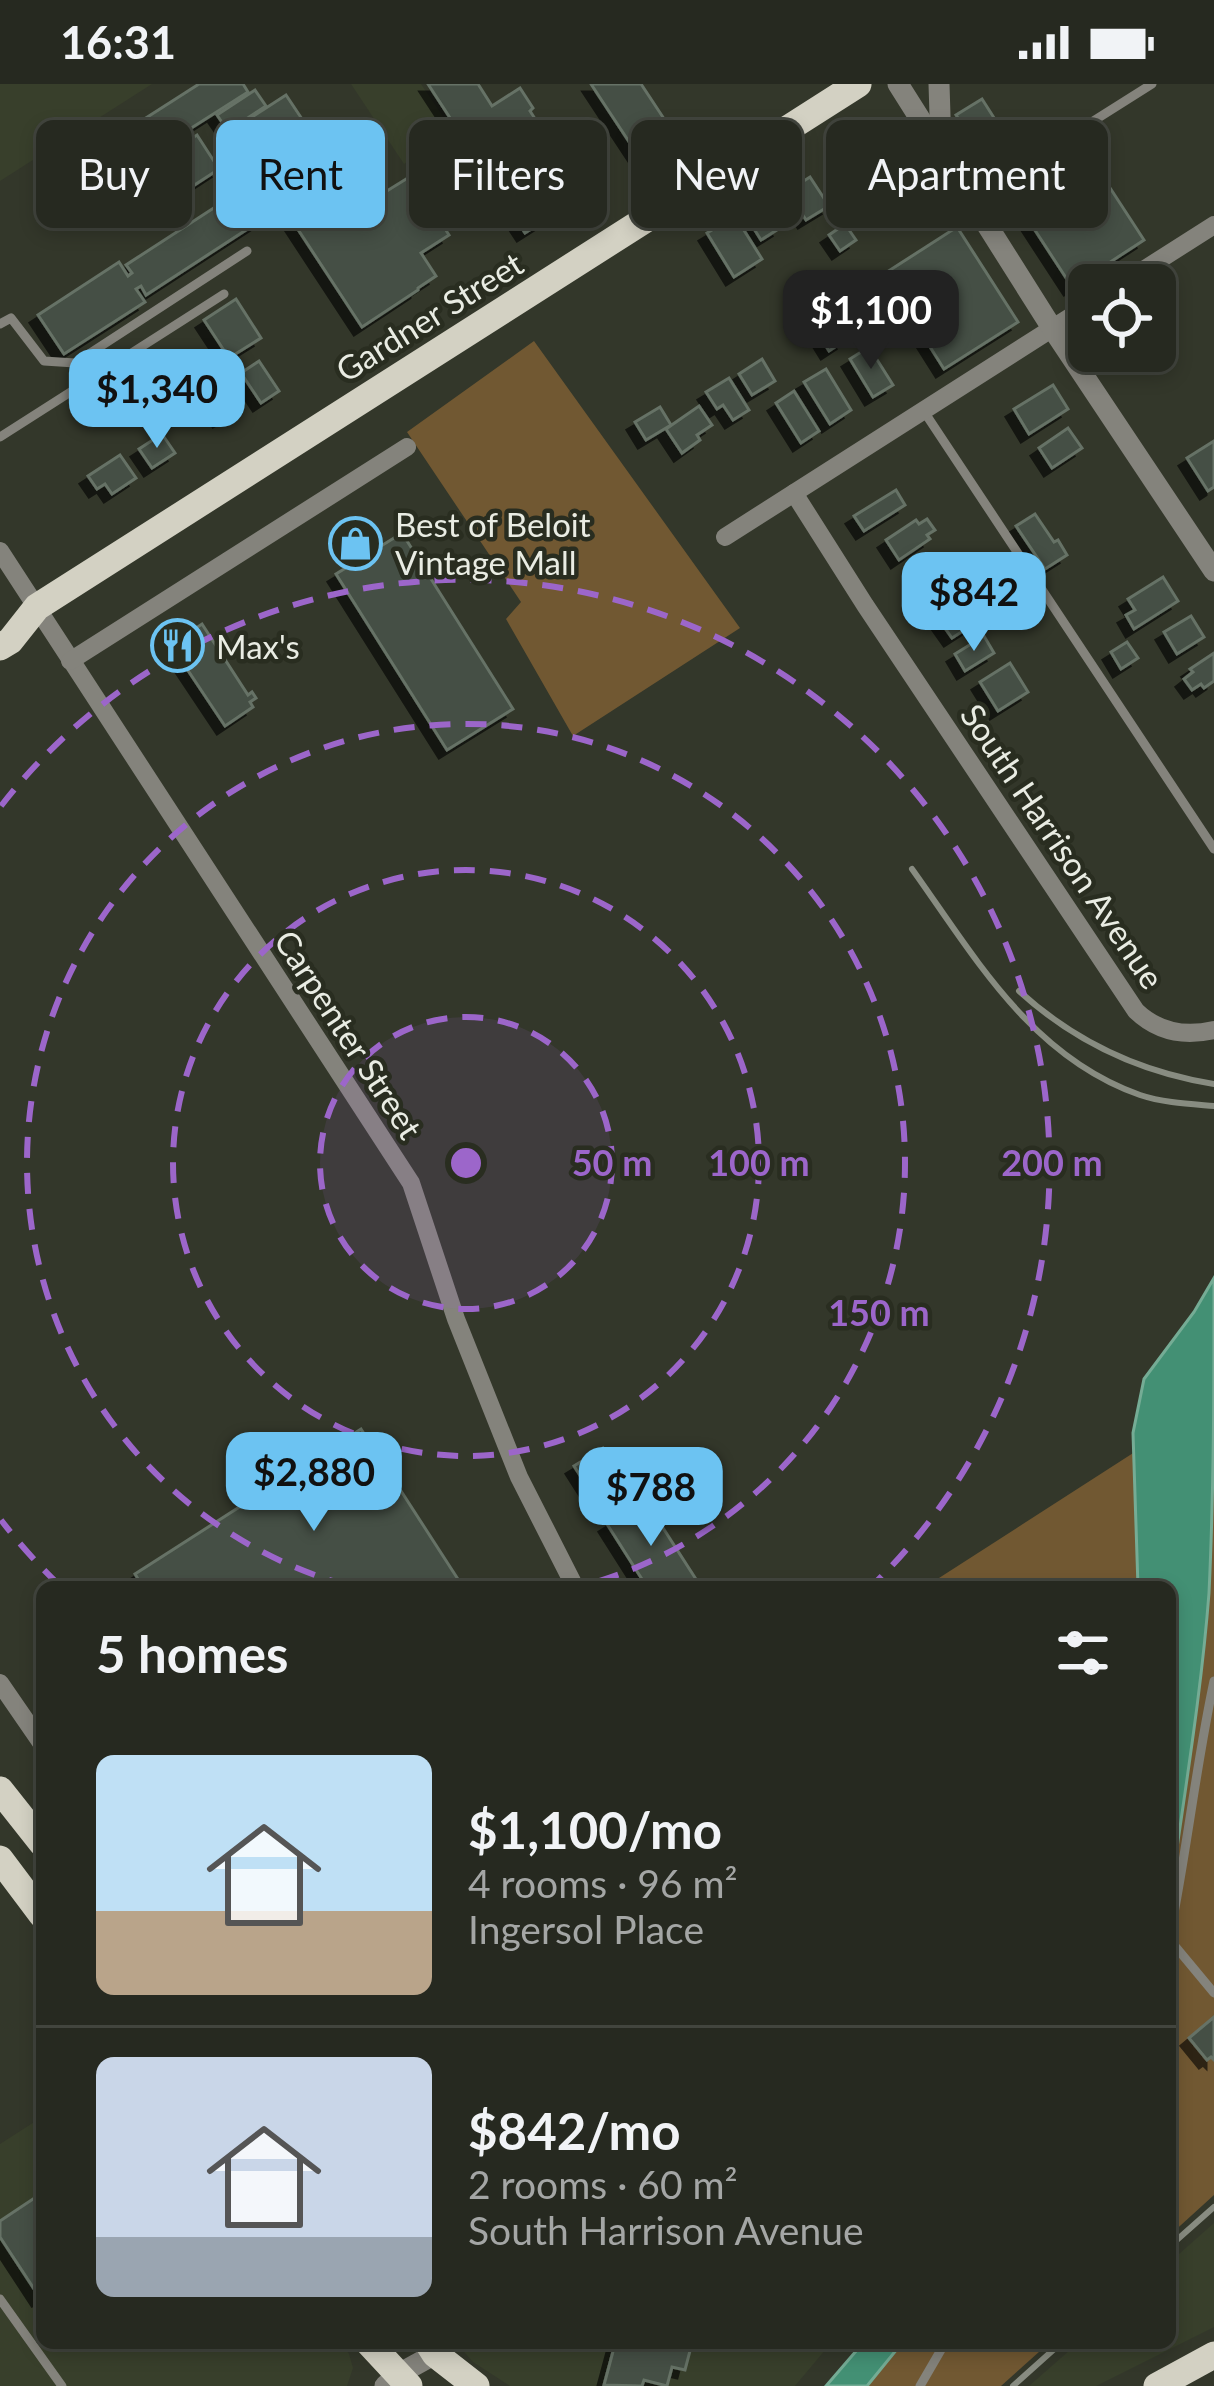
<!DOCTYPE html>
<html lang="en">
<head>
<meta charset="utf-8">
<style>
  :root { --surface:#262920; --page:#2e3129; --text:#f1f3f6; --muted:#a4a6a5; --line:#42453e; --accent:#6cc3f2 }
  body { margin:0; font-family:Lato,sans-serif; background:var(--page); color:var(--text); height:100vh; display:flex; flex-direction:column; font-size:45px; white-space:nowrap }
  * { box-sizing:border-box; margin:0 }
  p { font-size:39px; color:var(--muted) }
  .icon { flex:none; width:66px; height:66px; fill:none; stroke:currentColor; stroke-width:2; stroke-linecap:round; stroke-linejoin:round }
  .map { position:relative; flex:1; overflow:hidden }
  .side { position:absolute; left:36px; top:1497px; width:1140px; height:768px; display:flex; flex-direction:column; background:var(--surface); border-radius:18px; box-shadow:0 6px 18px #0003,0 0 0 3px var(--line) }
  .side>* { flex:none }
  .banner { position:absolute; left:36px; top:36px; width:1143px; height:108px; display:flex; gap:24px }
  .tools { position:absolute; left:1068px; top:180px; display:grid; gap:24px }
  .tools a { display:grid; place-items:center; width:108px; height:108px; border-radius:18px; background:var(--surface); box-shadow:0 6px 18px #0003,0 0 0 3px var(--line); font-size:60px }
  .price { position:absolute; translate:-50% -102px; padding:0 27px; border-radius:24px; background:var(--accent); color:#111; font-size:39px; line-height:78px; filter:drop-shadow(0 3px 6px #0008) }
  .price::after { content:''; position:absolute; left:50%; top:72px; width:36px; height:27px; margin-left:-18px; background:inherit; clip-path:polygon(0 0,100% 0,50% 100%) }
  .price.active { background:#222; color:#fff }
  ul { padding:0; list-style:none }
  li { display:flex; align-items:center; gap:36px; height:300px; padding:0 60px }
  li+li { border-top:3px solid var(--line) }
  li span { display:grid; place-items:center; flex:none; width:336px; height:240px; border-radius:18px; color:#555 }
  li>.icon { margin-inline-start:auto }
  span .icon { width:144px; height:144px; fill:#fffc; stroke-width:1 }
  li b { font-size:51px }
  h2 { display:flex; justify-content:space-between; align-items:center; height:144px; padding:0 60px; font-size:51px }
  .chip { padding:0 42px; border-radius:18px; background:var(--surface); box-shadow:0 6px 18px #0003,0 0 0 3px var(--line); font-size:42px; line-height:108px }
  .chip.active { background:var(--accent); color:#111 }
  .status { display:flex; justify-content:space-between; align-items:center; height:84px; padding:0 60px; background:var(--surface); direction:ltr }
  .status svg { height:33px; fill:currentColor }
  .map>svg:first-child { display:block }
</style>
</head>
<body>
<div class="status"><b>16:31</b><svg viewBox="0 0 49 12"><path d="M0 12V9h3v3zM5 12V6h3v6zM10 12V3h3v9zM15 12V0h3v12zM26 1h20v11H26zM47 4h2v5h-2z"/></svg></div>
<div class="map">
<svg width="1214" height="2302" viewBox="0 0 1214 2302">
  <defs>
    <filter id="shadow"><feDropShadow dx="-8" dy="8" stdDeviation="0" flood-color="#0009"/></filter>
  </defs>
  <rect width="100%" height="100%" fill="#33372a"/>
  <!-- built -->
  <g fill="#383f2b">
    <path d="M0,0H152L0,97Z"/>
    <path d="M351,0H421L454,49L404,80Z"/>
    <path d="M42,2033V2259H342L349,2270L353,2284L347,2302H0V2060Z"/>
    <path d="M1214,2139V2243L1096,2302H1029L1078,2259H1170V2178Z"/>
    <path d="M456,2259H831L795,2302H510L473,2278Z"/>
  </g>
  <!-- green -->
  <g fill="#715832">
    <path d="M534,257L740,544L573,652L506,535L521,518L407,348Z"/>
    <path d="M1214,1317V2111L1170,2151V1503H925Z"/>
    <path d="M877,2259H1049L1001,2302H855Z"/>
  </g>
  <!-- water -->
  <g fill="#439074" stroke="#75ac95" stroke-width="3">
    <path d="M1214,1194C1214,1299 1214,1404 1209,1509C1202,1601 1187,1693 1174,1785L1170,1795V1503H1138L1133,1349L1144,1295L1194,1228Z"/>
    <path d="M863,2259H902L867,2302H826Z"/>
  </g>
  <!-- building -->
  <g fill="#444f44" stroke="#667266" stroke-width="3" filter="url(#shadow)">
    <path d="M199,0H243L248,8L141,76L124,48Z"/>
    <path d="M428,0H478L492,22L520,4L533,24L530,27L561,75L544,87L551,97L545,102L561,126L525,149Z"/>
    <path d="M591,0H641L680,59L645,82Z"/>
    <path d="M255,6L266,22L228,47L217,31Z"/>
    <path d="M286,11L306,41L246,80L226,50Z"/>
    <path d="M982,15L1012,62L987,79L956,31Z"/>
    <path d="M343,50L382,110L411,92L449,151L421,169L436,192L418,204V206L362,243L278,115L261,126L266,133L146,211L141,202L136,205L145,218L64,270L38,231L119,178L128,192L132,189L126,181L246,103L252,112L270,101L263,89L297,67L332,121L353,108L324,63Z"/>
    <path d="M197,51L219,85L144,134L122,99Z"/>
    <path d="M1099,87L1144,156L1072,203L1016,117L1038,102L1049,120Z"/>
    <path d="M810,93L829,122L806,136L788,107Z"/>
    <path d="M765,121L780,144L761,156L746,132Z"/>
    <path d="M735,132L762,175L734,193L707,149Z"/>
    <path d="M845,140L856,156L840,167L829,151Z"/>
    <path d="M957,143L1018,238L944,285L884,190Z"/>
    <path d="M236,215L261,254L229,274L204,236Z"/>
    <path d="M834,240L844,257L829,267L818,249Z"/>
    <path d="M869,263L893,301L873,313L850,275Z"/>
    <path d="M762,275L775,297L752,311L739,290Z"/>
    <path d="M259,277L279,307L261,319L241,289Z"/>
    <path d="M826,285L851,326L830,340L804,298Z"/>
    <path d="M729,294L749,326L733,336L723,321L717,325L706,308Z"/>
    <path d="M228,300L242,323L221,335L208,311Z"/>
    <path d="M1053,301L1068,325L1029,350L1014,325Z"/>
    <path d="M794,307L819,347L801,359L776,319Z"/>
    <path d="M699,322L712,341L697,351L700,356L682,369L666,345Z"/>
    <path d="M660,323L671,341L646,356L635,338Z"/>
    <path d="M1068,344L1082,364L1052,384L1039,364Z"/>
    <path d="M162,350L175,369L152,384L139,365Z"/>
    <path d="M1214,357V403L1208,407L1187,374Z"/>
    <path d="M120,371L136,394L112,410L105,400L97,405L88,392Z"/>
    <path d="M896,406L905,421L864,447L854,432Z"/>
    <path d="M1035,430L1054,458L1058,456L1067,471L1045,485L1016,442Z"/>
    <path d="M927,435L935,446L927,451L930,455L899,476L886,456L916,436L919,440Z"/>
    <path d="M402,449L513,625L447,666L336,490Z"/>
    <path d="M953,471L967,492L944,508L940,502L924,512L914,498Z"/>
    <path d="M997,483L1010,501L991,513L979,496Z"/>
    <path d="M1163,493L1178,517L1134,545L1126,531L1135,526L1128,515Z"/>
    <path d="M973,514L986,532L952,554L940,537Z"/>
    <path d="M1191,532L1204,553L1177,570L1164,548Z"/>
    <path d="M202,540L248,611L252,608L256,614L250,618L253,623L225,642L171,561Z"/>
    <path d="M984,552L994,569L965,587L955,570Z"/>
    <path d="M1127,558L1138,574L1121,585L1111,568Z"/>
    <path d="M1214,569V597L1204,604L1201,600L1192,606L1184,595L1193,588L1190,585Z"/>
    <path d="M1010,579L1028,608L998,627L980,598Z"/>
    <path d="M361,1345L463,1503H143L135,1490Z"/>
    <path d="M603,1364L617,1386L588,1404L574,1382Z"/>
    <path d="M645,1416L701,1503H647L607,1440Z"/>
    <path d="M1214,1933V1976L1211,1973L1207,1976L1189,1954Z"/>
    <path d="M42,2109V2213L40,2214L0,2153V2137Z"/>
    <path d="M629,2259H677L691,2263L685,2286L672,2283L667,2302L644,2296L642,2302L604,2301L615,2260L628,2263Z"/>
  </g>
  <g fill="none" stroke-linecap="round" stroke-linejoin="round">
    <!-- service -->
    <g stroke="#84837c" stroke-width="9">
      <path d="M970,115L1152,0"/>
      <path d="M0,240L11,234L44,277L75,279L247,167"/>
      <path d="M923,326L1214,765"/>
      <path d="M0,353L224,210"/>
      <path d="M1170,1850C1187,1766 1196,1681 1214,1597"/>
      <path d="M1170,1856L1214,1909"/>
      <path d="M0,2215L62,2302"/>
      <path d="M920,2302L945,2259"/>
    </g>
    <!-- minor -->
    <g stroke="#84837c" stroke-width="18">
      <path d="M1120,201L1214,141"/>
      <path d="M794,409L865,521L1136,927C1158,948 1184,953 1214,946"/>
      <path d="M725,453L1089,221"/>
      <path d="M0,467L411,1099L456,1235L519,1393L575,1503"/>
      <path d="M70,577L407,363"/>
      <path d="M0,1599L42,1660"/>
    </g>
    <!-- tertiary -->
    <g stroke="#84837c" stroke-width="21">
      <path d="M898,0L1052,244L1214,487"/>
      <path d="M939,0L941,63"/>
      <path d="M385,2302L397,2291L435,2270"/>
    </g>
    <!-- primary -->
    <g stroke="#d3d1c3" stroke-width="27">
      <path d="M0,563L10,557L37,523L858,0"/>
      <path d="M0,1706L42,1759"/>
      <path d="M0,1775L42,1831"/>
      <path d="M369,2259L409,2302"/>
      <path d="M428,2259L435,2270L476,2302"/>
      <path d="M1157,2302L1214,2271"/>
    </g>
    <!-- rail -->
    <g stroke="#888c81" stroke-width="6">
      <path d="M912,785C975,873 1031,973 1140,1011C1164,1019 1190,1020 1214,1022"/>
      <path d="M1019,907C1075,958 1139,988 1214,1000"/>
      <path d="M1170,2162L1214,2123"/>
      <path d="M1013,2302L1061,2259"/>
    </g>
  </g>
  <!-- distance rings -->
  <circle cx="466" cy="1079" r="146" fill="#9c66ca" fill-opacity=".12"/>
  <g fill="none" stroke="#9c66ca" stroke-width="6" stroke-dasharray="21 15">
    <circle cx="466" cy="1079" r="146"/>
    <circle cx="466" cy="1079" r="293"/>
    <path d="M349 1502A439 439 0 1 1 583 1502"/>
    <path d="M59 1501A586 586 0 0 1 1 1436M1 722A586 586 0 1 1 873 1501"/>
  </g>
  <!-- icons -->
  <defs>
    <symbol id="shop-ring" viewBox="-11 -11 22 22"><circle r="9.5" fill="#292d20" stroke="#6cc3f2" stroke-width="1.5"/><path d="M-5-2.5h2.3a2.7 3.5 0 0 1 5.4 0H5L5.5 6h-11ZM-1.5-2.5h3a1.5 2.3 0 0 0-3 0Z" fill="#6cc3f2"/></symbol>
    <symbol id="restaurant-ring" viewBox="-11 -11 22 22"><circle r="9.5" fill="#292d20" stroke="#6cc3f2" stroke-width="1.5"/><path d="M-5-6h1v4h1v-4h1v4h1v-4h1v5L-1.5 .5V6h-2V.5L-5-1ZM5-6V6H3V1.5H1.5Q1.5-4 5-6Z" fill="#6cc3f2"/></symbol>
  </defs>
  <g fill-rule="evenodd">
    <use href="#shop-ring" x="326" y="430" width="59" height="59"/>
    <use href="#restaurant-ring" x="148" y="532" width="59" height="59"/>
  </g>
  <g text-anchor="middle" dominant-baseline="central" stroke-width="9" stroke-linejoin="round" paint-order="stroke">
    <!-- street labels -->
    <g font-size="33" fill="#e9ece3" stroke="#292d20">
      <text transform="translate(429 232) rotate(-32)">Gardner Street</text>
      <text transform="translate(1063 762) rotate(56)">South Harrison Avenue</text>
      <text transform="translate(349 950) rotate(57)">Carpenter Street</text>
    </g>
    <!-- poi labels -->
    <g font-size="33" fill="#e9ece3" stroke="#292d20" text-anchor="start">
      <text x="395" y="440">Best of Beloit<tspan x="395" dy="38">Vintage Mall</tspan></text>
      <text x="216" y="562">Max's</text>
    </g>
  </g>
  <circle cx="466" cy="1079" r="18" fill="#9c66ca" stroke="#292d20" stroke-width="6"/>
  <g font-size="36" text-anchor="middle" font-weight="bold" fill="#9c66ca" stroke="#292d20" stroke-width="9" stroke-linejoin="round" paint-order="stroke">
    <text x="612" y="1092">50 m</text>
    <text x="759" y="1092">100 m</text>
    <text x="1052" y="1092">200 m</text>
    <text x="879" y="1242">150 m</text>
  </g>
</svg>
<div class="tools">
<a><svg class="icon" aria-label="locate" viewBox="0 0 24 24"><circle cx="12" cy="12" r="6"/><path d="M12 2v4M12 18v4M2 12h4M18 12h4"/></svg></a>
</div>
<b class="price active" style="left:871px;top:288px">$1,100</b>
<b class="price" style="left:157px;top:367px">$1,340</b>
<b class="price" style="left:974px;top:570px">$842</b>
<b class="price" style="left:314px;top:1450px">$2,880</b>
<b class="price" style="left:651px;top:1465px">$788</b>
<div class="banner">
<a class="chip">Buy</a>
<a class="chip active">Rent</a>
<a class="chip">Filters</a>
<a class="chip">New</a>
<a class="chip">Apartment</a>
</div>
<section class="side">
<h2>5 homes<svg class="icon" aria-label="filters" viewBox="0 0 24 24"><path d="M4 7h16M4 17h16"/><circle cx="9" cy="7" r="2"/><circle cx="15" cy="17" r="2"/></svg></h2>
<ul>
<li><span style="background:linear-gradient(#bfe0f5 65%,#b9a48a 0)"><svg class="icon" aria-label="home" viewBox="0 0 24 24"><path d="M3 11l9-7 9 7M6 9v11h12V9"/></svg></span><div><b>$1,100/mo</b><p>4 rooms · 96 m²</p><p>Ingersol Place</p></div></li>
<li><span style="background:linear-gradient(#c9d6e8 75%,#9aa5b1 0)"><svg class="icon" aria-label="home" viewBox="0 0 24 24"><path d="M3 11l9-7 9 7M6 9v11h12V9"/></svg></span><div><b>$842/mo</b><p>2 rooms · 60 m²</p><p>South Harrison Avenue</p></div></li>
</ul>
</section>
</div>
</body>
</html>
